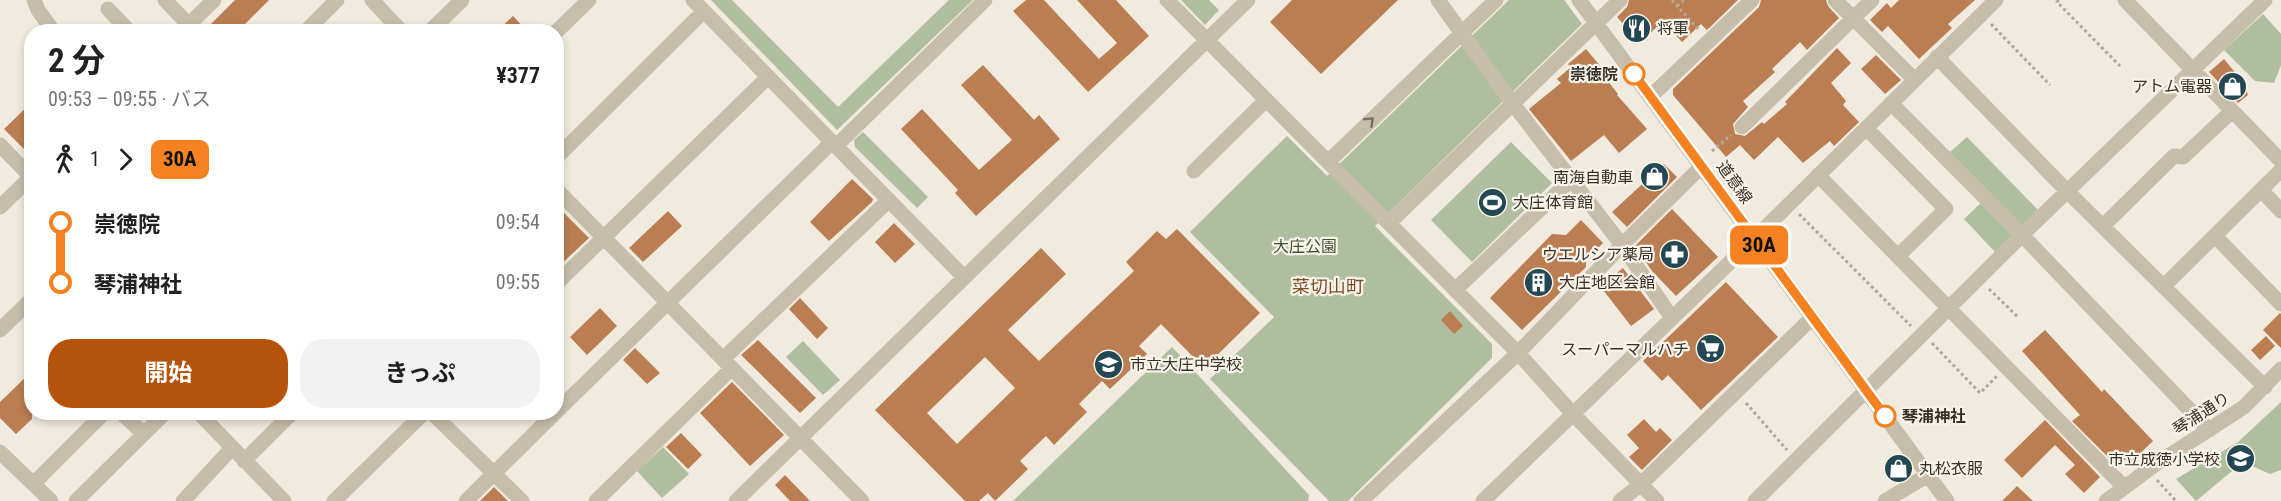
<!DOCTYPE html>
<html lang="ja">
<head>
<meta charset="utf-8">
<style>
	:root { --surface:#fff; --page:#f2f2f2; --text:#222; --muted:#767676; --accent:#b45309 }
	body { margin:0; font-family:"Roboto Condensed","Noto Sans JP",sans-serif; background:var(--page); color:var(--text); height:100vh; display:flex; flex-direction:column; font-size:22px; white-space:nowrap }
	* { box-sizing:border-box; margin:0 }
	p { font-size:20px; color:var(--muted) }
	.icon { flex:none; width:33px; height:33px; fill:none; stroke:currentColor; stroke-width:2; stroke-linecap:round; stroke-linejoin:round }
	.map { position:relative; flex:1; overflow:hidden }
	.drawer { position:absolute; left:24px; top:24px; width:540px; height:396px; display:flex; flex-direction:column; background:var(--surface); border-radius:24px; box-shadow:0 3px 9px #0003 }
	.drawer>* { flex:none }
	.badge { padding:0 12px; border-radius:9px; font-size:21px; line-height:39px }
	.map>.badge { position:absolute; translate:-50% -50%; box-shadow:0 0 0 3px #fff }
	.legs { display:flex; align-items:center; gap:9px; height:66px; padding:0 24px; font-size:20px }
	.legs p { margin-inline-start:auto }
	.overview { display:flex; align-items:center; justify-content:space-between; height:102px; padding:0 24px }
	h1 { font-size:33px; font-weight:700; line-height:45px }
	.action { display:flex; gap:12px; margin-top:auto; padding:12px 24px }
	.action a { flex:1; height:69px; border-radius:24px; background:var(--accent); color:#fff; font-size:24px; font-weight:700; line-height:69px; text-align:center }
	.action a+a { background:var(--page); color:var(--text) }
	ul { padding:0 24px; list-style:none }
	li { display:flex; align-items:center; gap:21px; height:60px; font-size:22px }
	li i { display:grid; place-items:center; width:9px; height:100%; margin:0 8px; background:currentColor }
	li i::after { content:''; width:15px; height:15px; margin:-8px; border:4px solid; border-radius:50%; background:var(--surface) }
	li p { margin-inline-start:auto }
	li:first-child i { background:linear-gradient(#0000 50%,currentColor 0) }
	li:last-child i { background:linear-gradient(currentColor 50%,#0000 0) }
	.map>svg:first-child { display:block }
	.green { fill:#aebe9f }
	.building { fill:#bb7e52; fill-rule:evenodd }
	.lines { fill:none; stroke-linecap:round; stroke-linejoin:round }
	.path { stroke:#b3a795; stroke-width:3; stroke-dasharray:3 3; stroke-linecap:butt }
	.minor { stroke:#c7bdab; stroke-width:15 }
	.oneway { stroke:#776f64 }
	.line-1-casing { stroke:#fff; stroke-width:14 }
	.line-1 { stroke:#f58220; stroke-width:9 }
	.stop-1-dot { fill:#fff; stroke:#f58220; stroke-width:3 }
	.labels { text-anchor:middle; stroke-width:4.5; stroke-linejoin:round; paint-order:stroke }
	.poi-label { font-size:16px; fill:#36302a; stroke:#f8f4ea; text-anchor:start }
	.stop-label { font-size:16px; font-weight:bold; fill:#36302a; stroke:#f8f4ea; text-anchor:end }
	.street-label { font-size:16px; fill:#36302a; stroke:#f8f4ea }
	.park-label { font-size:16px; fill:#3f5230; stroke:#f8f4ea }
	.neighbourhood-label { font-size:18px; fill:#7d4d2a; stroke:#f8f4ea }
</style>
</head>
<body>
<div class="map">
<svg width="2281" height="501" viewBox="0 0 2281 501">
	<rect width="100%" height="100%" fill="#f0ebde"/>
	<path class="green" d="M711,0H732L838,107L949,0H973L837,130Z
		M1181,0H1209L1219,10L1205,25Z
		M1509,0H1564L1582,24L1375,226L1492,344V358L1348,501H1329L1210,379L1274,317L1190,232L1287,136L1327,176Z
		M2263,14L2281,34V65L2274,83L2255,81L2224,50Z
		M863,132L928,197L917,208L855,147L854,140Z
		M1967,137L2039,211L2022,227L1949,153Z
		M1511,142L1552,183L1472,262L1431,220Z
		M1981,203L2014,237L1997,254L1964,219Z
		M803,341L840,380L823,395L786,357Z
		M1172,347L1309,495L1308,501H1013Z
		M2281,402V470L2270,474L2243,462L2196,501L2176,479L2238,442Z
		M663,447L689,474L662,498L637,471Z"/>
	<path class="building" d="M235,0H269L237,32H203Z
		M1026,0H1044L1099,59L1117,43L1077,0H1116L1149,36L1088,92L1013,11Z
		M1292,0H1398L1321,74L1270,22Z
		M1629,0H1738L1707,30L1701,24L1682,42L1663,21L1640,43L1617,17L1627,7Z
		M1761,0H1826L1828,6L1839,18L1807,50L1800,42L1772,69L1775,72L1743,101L1748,107L1733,124L1735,134L1745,136L1762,122L1764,124L1787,104L1785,102L1837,48L1851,63L1831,83L1846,101L1843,105L1859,122L1834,146L1830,141L1803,163L1778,137L1754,160L1740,145L1726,157L1673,95V89L1759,7Z
		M1899,0H1975L1948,24L1952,28L1919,59L1888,26L1882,32L1870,20L1887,3L1891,8Z
		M513,16L528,32H496Z
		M1586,49L1602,68L1599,70L1618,94L1617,95L1647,129L1619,153L1604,135L1571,161L1529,109L1561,83L1557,79L1571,67L1568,64Z
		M1876,55L1901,80L1885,94L1861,69Z
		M2224,59L2243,82L2248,95L2238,103L2209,72Z
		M983,65L1034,120L1039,115L1060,139L976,216L955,193L958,190L901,129L922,109L979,170L1012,140L961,85Z
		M32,102V157L4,129Z
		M1664,164L1677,177L1627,227L1612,212Z
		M852,179L873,199L872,202L829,241L810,222Z
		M556,205L589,238L556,269Z
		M1672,209L1718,257L1676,296L1652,271L1635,246Z
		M668,211L682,226L643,262L629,248Z
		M1581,220L1603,243L1586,260V267L1522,330L1490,298L1552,234L1566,235Z
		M894,223L915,244L895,263L875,242Z
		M1177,229L1260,313L1204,368L1161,324L1139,346L1147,354L1110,389L1102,381L1079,404L1087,412L1054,445L1046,436L1020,461L1028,469L995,501L988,493L979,501H965L875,410L1041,248L1066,274L1008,330L1039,361L1134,271L1126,262L1157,231L1166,239ZM985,357L1015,388L957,444L927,413Z
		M1623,268L1654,309L1631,326L1600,286Z
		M1726,282L1778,337L1701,410L1668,375L1662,381L1643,361Z
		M800,298L828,328L817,339L789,309Z
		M600,308L617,326L587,355L570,337Z
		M1450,311L1463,326L1454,334L1441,320Z
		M2280,313L2281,314V348L2263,330Z
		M2045,330L2102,392L2104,389L2153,441L2129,464L2125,459L2122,464L2118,460L2114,463L2072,421L2080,415L2022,351Z
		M2266,336L2275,346L2260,360L2251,350Z
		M758,340L816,398L800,413L741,355Z
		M635,348L660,373L647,384L623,360Z
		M32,371V419L16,434L0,418V402Z
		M732,382L784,435L750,466L700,413Z
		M1644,419L1656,432L1660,428L1672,440L1642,470L1629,457L1639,448L1627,435Z
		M2045,420L2100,477L2084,493L2065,474L2075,465L2055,445L2022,478L2004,460Z
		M681,433L702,455L688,469L666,447Z
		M785,475L810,501H790L775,485Z
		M2017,486L2033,501H2002Z
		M494,487L508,501H480Z"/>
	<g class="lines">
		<path class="path" d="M1672,0L1699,30
			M2059,0L2057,2L2120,66
			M1677,6L1684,0
			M1991,24L2050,85
			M1712,151L1731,135
			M1799,214L1911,326
			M1989,289L2018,317
			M1932,343L1980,393L1997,376
			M1746,403L1787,450
			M2157,480L2176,501"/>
		<path class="minor" d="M34,0L38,10L54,32
			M165,0L189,25
			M372,0L402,32
			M693,0L964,277
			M1167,0L1518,353L1573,414L1657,501
			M1438,0L1513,104L1622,245L1701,167
			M1579,0L1947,501
			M1835,0L1914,79
			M2125,0L2281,161
			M108,9L130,32
			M181,32L214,0
			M305,32L337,0
			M429,32L462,0
			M556,32L589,0
			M1937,57L2068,192L2265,387
			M1650,97L1752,0
			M1891,103L2022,235L2209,430
			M1742,127L1872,0
			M1866,128L1946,209L1898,256
			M0,145L31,177
			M836,146L985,0
			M556,158L704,11
			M1328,162L1496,0
			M1194,171L1266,100
			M1818,175L2124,487
			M556,189L862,501
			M2261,190L2281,211
			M0,207L32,176
			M1389,223L1620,0
			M2103,226L2174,156L2183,157L2232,111
			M2215,236L2281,304
			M556,284L768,77
			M2164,286L2281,170
			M1455,290L1571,180
			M0,330L32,299
			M723,359L889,200
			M120,412L144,434
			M198,412L284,501
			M431,412L522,501
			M556,412L832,142
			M0,452L51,501
			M244,461L293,412
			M33,484L105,412
			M76,501L166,412
			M183,501L232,448
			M334,501L425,412
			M466,501L556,412
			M596,501L732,368
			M736,501L1248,0
			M1361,501L1518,353L1622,245L1672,318
			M1483,501L1754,239L1996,0
			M1620,501L1641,484L1812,318
			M1755,501L2022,235L2265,0
			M1885,501L1928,475
			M2106,501L2156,464L2244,407L2281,369"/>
	</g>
	<defs><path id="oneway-chevron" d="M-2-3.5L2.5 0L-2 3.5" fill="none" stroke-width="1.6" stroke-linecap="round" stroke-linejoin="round" transform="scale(1.5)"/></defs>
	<use class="oneway" href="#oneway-chevron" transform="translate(1370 121) rotate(-44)"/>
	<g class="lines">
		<defs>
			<path id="line-1" d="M1634,74L1885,416"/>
		</defs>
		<use href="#line-1" class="line-1-casing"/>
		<use href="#line-1" class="line-1"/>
	</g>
	<defs>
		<symbol id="restaurant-disc" viewBox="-11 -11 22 22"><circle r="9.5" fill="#234853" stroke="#f8f4ea"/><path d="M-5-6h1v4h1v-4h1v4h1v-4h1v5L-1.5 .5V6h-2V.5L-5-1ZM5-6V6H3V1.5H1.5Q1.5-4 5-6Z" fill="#fff"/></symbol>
		<symbol id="shop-disc" viewBox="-11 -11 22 22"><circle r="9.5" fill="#234853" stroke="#f8f4ea"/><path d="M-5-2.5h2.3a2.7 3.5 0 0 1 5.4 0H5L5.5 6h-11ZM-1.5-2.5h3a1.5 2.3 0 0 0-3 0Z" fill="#fff"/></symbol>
		<symbol id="stadium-disc" viewBox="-11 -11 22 22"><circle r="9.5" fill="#234853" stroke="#f8f4ea"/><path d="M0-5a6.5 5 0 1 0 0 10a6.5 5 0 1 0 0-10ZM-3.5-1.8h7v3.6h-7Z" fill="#fff"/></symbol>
		<symbol id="pharmacy-disc" viewBox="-11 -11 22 22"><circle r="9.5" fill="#234853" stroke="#f8f4ea"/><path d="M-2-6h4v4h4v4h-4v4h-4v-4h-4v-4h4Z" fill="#fff"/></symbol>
		<symbol id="building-disc" viewBox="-11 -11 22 22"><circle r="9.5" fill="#234853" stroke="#f8f4ea"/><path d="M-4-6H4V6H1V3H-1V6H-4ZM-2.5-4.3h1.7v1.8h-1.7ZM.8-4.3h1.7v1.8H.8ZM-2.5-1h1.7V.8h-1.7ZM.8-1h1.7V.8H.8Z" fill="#fff"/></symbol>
		<symbol id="supermarket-disc" viewBox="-11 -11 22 22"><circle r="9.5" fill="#234853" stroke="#f8f4ea"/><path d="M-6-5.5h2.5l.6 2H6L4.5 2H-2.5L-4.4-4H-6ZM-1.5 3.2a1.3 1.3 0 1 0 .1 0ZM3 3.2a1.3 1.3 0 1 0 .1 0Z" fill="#fff"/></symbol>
		<symbol id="school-disc" viewBox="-11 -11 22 22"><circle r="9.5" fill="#234853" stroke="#f8f4ea"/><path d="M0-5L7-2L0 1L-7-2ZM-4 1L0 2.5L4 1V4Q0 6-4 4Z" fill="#fff"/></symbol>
	</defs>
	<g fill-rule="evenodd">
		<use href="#restaurant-disc" x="1620" y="12" width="33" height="33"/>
		<use href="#shop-disc" x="2216" y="70" width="33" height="33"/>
		<use href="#shop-disc" x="1638" y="160" width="33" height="33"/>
		<use href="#stadium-disc" x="1476" y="186" width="33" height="33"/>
		<use href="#pharmacy-disc" x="1658" y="238" width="33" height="33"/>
		<use href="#building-disc" x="1522" y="266" width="33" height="33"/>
		<use href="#supermarket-disc" x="1694" y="332" width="33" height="33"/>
		<use href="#school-disc" x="1092" y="348" width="33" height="33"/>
		<use href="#school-disc" x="2224" y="442" width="33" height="33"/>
		<use href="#shop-disc" x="1882" y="452" width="33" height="33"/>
	</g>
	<g class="stop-1-dot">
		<circle cx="1634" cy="74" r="10"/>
		<circle cx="1885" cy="416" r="10"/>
	</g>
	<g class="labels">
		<g class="poi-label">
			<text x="1657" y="34">将軍</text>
			<text x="2212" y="92" text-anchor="end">アトム電器</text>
			<text x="1633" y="183" text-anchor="end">南海自動車</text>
			<text x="1513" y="208">大庄体育館</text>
			<text x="1654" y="260" text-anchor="end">ウエルシア薬局</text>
			<text x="1559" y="288">大庄地区会館</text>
			<text x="1689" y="355" text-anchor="end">スーパーマルハチ</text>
			<text x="1130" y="370">市立大庄中学校</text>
			<text x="2220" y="465" text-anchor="end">市立成徳小学校</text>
			<text x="1919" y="474">丸松衣服</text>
		</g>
		<g class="stop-label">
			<text x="1618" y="80">崇徳院</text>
			<text x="1902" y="422" text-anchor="start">琴浦神社</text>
		</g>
		<g class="street-label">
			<text transform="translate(1735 182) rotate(54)" y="6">道意線</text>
			<text transform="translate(2201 413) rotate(-33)" y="6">琴浦通り</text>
		</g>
		<g class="park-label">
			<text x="1305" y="252">大庄公園</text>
		</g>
		<g class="neighbourhood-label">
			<text x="1328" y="293">菜切山町</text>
		</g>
	</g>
</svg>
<b class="badge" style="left:1759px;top:245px;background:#f58220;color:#111">30A</b>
<section class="drawer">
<div class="overview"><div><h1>2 分</h1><p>09:53 – 09:55 · バス</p></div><b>¥377</b></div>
<div class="legs"><svg class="icon" aria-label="walk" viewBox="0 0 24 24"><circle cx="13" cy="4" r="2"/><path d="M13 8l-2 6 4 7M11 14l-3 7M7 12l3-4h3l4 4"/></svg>1<svg class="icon" aria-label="forward" viewBox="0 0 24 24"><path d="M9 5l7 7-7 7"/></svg><b class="badge" style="background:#f58220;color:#111">30A</b></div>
<ul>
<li><i style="color:#f58220"></i><b>崇徳院</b><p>09:54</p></li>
<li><i style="color:#f58220"></i><b>琴浦神社</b><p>09:55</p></li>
</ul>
<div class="action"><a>開始</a><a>きっぷ</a></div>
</section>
</div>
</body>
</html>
